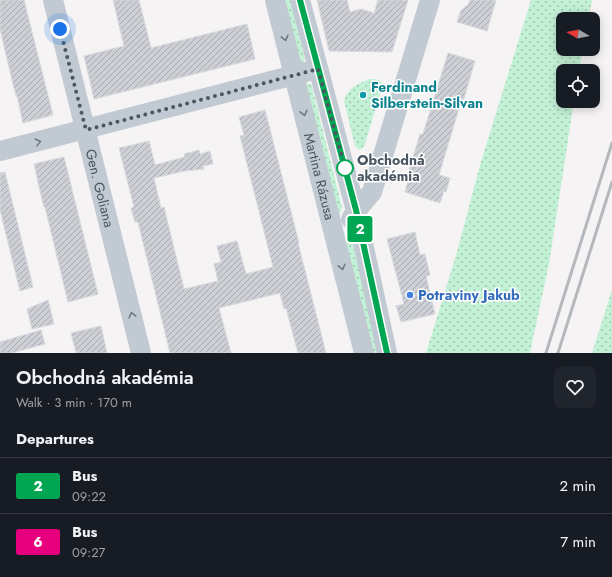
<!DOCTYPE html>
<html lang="en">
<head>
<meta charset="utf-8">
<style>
	:root { --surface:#171b24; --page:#20242c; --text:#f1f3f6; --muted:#9ea1a6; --line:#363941 }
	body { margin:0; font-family:Jost,sans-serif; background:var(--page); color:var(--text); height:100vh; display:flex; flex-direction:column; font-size:15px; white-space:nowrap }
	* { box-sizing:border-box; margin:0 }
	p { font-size:13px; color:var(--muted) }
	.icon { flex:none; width:22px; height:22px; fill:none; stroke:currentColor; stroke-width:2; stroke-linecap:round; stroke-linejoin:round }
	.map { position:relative; height:353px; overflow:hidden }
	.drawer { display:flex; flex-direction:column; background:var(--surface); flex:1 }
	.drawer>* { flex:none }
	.badge { padding:0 8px; border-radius:3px; font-size:14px; line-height:26px }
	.needle { width:26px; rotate:279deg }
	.tools { position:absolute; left:556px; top:12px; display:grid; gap:8px }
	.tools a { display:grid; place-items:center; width:44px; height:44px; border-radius:8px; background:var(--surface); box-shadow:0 2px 10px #0003; font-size:20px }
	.you { position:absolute; width:20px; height:20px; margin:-10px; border:3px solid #fff; border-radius:50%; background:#1a73e8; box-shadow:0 0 0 6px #1a73e833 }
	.map>.badge { position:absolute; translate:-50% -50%; box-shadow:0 0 0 2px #fff }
	h2 { padding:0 16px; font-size:15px; line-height:36px }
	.round { display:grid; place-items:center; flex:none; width:42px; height:42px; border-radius:8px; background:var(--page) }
	.summary { display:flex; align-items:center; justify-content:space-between; height:68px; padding:0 16px }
	h1 { font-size:19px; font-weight:600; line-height:30px }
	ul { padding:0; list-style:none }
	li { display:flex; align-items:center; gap:12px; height:56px; padding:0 16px; border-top:1px solid var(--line) }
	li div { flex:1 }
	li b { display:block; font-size:15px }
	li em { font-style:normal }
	li .badge { min-width:44px; font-weight:700; text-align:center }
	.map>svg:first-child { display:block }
	.green { fill:url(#green-dots) }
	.building { fill:url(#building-hatch); stroke:#d7d9de }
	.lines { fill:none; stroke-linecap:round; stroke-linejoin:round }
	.street { stroke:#c1cad2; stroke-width:20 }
	.rail { stroke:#b5b8bd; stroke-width:3 }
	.oneway { stroke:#6e7983 }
	.line-casing { stroke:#fff; stroke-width:9 }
	.line { stroke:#00a651; stroke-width:6 }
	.walk { stroke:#4a5661; stroke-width:4; stroke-dasharray:0 7.2 }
	.culture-dot { fill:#0f9aa8; stroke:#fff; stroke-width:1.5 }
	.stop-dot { fill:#fff; stroke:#00a651; stroke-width:2 }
	.shop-dot { fill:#3f7fe0; stroke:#fff; stroke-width:1.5 }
	.labels { text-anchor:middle; stroke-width:3; stroke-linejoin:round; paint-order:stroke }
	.culture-label { font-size:14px; font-weight:bold; fill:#0d838f; stroke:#fff; text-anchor:start }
	.stop-label { font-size:14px; font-weight:bold; fill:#4a5661; stroke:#fff; text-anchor:start }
	.street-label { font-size:14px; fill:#4a5661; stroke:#fff }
	.shop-label { font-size:14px; font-weight:bold; fill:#366cbe; stroke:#fff; text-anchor:start }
</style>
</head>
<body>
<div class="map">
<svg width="612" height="353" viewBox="0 0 612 353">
	<defs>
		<pattern id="green-dots" width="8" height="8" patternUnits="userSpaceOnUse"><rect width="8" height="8" fill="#c3f1d5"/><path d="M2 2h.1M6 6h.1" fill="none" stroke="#a0c6b0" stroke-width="1.8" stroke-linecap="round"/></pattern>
		<pattern id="building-hatch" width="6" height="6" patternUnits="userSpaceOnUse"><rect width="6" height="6" fill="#cdcfd5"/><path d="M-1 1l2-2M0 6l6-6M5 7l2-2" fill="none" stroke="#a8abb0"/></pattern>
	</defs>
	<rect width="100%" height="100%" fill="#f5f3f3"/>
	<path class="green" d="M281,0H290L305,59L303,63L300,64Z
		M531,0H592L588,19H563V49H583L579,71H563V101H574L549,264L530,353H426L457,252L480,165Z
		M370,79C377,79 380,79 383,85L364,147L361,149H358L355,146L344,101C347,88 359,83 370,79Z
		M306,83L311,84L312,87L342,207L339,217Z
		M350,237L351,238L380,353H370L344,251L347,241Z
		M612,290V353H592Z"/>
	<path class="building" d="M0,0H24L53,115L23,123L17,96H16L12,80L0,29Z
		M113,0H139L151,48L247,24L255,59L94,99L84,56L124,46Z
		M317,0H347L350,12L361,9L374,13L378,0H408L392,52L329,51Z
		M470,0H496L487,31L457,22L461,10L468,5Z
		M448,53L475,61L462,105H460L439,175L450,178L446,192L444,191L440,203L405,192L410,174H408L420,134H423Z
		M265,110L299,243H298L326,353H298L286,308L284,309L280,293L219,308L231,353H170L138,222H135L131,208L134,207L119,148L149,141L155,165L185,157L184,154L199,150L200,154L210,151L213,164L203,166L204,169L185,171L154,178L161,208L164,207L184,289L218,281L214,264L221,262L217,246L237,241L246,274L273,267L240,136L244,135L239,117Z
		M64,157L98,294L68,302L45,207H44L40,191L34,164Z
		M5,172L33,287L20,291L0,210V173Z
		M415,232L420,255L425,254L430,275L426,276L435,314L401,322L396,306L404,304L387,239Z
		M48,300L54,324L32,329L27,309Z
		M101,326L107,353H76L71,333Z
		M41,330L45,344L11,353H0V342Z"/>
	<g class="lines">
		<g class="street">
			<path id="s1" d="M53,0L141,353"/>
			<path id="s2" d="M275,0L364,353"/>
			<path d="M300,0L356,211L387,353"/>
			<path d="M0,151L306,72"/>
			<path d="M351,219L356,211L372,192L430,0"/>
		</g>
		<path class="rail" d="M546,353L612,143
			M558,353L612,182"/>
	</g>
	<defs><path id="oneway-chevron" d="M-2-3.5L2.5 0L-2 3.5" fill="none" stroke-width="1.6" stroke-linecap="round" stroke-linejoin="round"/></defs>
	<g class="oneway">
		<use href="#oneway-chevron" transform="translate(285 38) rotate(76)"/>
		<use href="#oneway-chevron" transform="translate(304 113) rotate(77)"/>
		<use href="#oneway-chevron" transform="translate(38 142) rotate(-14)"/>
		<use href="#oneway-chevron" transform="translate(342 267) rotate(76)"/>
		<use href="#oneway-chevron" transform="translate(132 315) rotate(-104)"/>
	</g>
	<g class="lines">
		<defs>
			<path id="line" d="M300,0L356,210L387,353"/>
		</defs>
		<use href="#line" class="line-casing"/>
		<use href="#line" class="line"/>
		<path class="walk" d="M60,29L86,130L318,69L345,168"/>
	</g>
	<circle class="culture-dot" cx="363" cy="95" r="4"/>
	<circle class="stop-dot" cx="345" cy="168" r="8"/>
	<circle class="shop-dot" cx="410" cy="295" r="4"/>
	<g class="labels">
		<g class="culture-label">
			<text x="371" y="92">Ferdinand<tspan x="371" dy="16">Silberstein-Silvan</tspan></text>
		</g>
		<g class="stop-label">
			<text x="357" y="165">Obchodná<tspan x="357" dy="16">akadémia</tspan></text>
		</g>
		<g class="street-label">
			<text dy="5" stroke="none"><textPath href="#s2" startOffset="182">Martina Rázusa</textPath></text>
			<text dy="5" stroke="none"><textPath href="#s1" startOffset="194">Gen. Goliana</textPath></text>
		</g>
		<g class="shop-label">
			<text x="418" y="300">Potraviny Jakub</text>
		</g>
	</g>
</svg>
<div class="tools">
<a><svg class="needle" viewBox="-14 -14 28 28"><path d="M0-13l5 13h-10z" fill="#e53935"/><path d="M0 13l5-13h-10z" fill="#9ea1a6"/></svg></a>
<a><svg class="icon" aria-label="locate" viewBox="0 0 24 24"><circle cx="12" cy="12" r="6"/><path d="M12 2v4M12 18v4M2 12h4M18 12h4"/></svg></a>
</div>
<div class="you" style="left:60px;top:29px"></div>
<b class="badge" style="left:360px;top:229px;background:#00a651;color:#fff">2</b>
</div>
<section class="drawer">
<div class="summary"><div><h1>Obchodná akadémia</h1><p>Walk · 3 min · 170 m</p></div><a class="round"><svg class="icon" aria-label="heart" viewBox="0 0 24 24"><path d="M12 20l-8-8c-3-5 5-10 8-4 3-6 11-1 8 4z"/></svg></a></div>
<h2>Departures</h2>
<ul>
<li><span class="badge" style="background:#00a651;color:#fff">2</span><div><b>Bus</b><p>09:22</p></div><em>2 min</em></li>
<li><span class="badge" style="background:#e6007e;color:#fff">6</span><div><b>Bus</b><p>09:27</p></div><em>7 min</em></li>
</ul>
</section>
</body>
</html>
